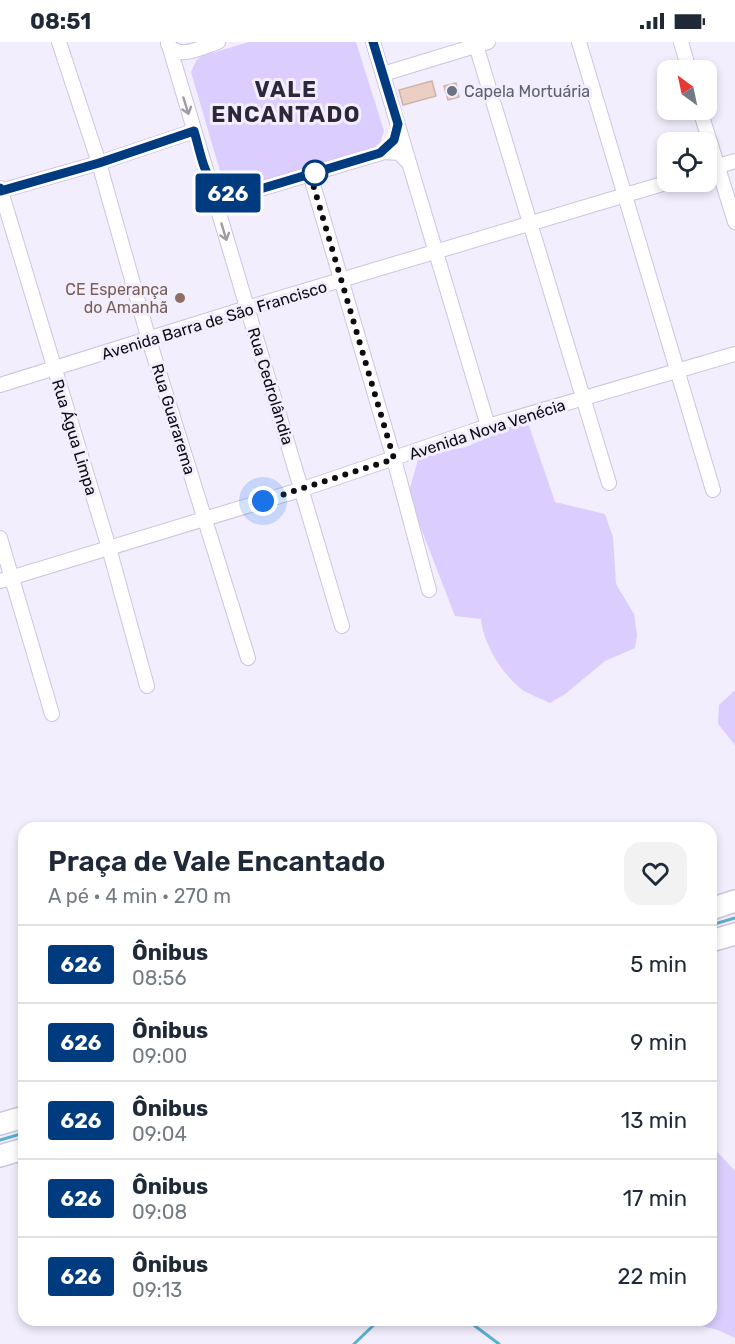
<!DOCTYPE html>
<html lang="pt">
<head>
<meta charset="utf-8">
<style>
	:root { --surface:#fff; --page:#f2f2f3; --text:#1f2937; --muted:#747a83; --line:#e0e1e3 }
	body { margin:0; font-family:Rubik,sans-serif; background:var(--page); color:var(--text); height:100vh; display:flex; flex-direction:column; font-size:22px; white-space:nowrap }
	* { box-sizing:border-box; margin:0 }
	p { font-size:20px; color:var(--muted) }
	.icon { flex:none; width:33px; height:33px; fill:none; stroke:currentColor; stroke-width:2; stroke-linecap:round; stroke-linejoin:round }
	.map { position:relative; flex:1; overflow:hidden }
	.side { position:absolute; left:18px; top:780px; width:699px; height:504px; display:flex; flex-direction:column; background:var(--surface); border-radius:18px; box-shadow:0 3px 9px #0003 }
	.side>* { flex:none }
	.badge { padding:0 12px; border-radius:4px; font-size:21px; line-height:39px }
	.needle { width:39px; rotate:327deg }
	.tools { position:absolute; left:657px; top:18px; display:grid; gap:12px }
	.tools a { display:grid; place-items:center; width:60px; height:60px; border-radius:12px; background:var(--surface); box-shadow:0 3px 9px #0003; font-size:30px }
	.you { position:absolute; width:30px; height:30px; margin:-15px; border:4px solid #fff; border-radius:50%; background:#1a73e8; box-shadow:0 0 0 9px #1a73e833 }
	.map>.badge { position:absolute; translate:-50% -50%; box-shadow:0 0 0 3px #fff }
	.round { display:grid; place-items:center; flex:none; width:63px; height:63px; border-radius:18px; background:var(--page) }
	.head { display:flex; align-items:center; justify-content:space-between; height:102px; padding:0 30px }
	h1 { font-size:28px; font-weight:600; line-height:45px }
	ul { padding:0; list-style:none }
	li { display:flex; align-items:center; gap:18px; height:78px; padding:0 30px; border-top:2px solid var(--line) }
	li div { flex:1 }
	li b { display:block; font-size:22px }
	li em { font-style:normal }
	li .badge { min-width:66px; font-weight:700; text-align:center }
	.status { display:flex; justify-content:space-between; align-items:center; height:42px; padding:0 30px; background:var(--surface); direction:ltr }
	.status svg { height:16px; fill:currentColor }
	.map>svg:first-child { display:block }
	.green { fill:#dbcefe }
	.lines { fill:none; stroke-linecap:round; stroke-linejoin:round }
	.stream { stroke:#5ab0cd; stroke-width:3 }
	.building { fill:#ebcfc3; stroke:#cfb5a8; stroke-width:1.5 }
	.minor-casing { stroke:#ccc5de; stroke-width:16 }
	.primary-casing { stroke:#ccc5de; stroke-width:24 }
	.minor { stroke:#fff; stroke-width:14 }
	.primary { stroke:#fff; stroke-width:21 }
	.oneway { stroke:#9f9da1 }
	.line-casing { stroke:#fff; stroke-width:14 }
	.line { stroke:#003b80; stroke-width:9 }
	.walk { stroke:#0e0b13; stroke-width:6; stroke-dasharray:0 10.8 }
	.worship-dot { fill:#6b7280; stroke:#f2eefe; stroke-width:2 }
	.stop-dot { fill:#fff; stroke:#003b80; stroke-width:3 }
	.education-dot { fill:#8d6e63; stroke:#f2eefe; stroke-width:2 }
	.labels { text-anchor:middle; stroke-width:6; stroke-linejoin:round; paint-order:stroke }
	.worship-label { font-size:16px; fill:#5b616d; stroke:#f2eefe; text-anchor:start }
	.education-label { font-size:16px; fill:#785e54; stroke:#f2eefe; text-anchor:end }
	.street-label { font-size:16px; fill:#0e0b13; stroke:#f2eefe }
	.district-label { font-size:22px; font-weight:bold; letter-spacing:1.5px; fill:#2d273a; stroke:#f2eefe }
</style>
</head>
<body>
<div class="status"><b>08:51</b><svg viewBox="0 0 49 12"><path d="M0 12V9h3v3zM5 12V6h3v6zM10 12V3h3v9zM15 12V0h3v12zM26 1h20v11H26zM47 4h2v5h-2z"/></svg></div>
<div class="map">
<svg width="735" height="1302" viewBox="0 0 735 1302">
	<rect width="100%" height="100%" fill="#f2eefe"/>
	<path class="green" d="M249,0H356L384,89L380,101L373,105L239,146L229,144L222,136L191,30L196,19L202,14Z
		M527,378L555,460L605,472L613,495L616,542L634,572L637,593L635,606L605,619L565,652L550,661C540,656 528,652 520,646C501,630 483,601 481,577L455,574L408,453L419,414L466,405Z
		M735,648V703L718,682L719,663Z
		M711,1103L735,1129V1296L718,1288L677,1278H711Z"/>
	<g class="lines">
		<path class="stream" d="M711,883L735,876
			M0,1098L24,1091
			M467,1278L499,1302
			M354,1302L379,1278"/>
	</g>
	<path class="building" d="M432,39L436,54L403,63L399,48Z
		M456,41L459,55L448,58L444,44Z"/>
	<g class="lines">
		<defs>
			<path id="minor" d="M59,0L99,121L149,298L248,616
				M168,0L342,584
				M373,0L488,384
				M475,0L609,441
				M579,0L713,448
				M681,0L689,28
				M168,2C178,19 203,5 218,0
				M383,32L488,0
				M700,68L735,180
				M706,128L735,119
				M310,132L394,417L429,548
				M210,138L220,148L240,153L384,110L399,111L409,121
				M0,146L109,506L147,644
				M0,149L99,121L194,89
				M0,343L247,266L669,140
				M0,496L52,672
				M0,539L303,447L488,384L735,312"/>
			<path id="primary" d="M711,867L735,859
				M711,899L735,892
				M0,1082L24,1075
				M0,1114L24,1107"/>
		</defs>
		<use href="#minor" class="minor-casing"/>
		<use href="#primary" class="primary-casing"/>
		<use href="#minor" class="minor"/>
		<use href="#primary" class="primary"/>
	</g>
	<defs><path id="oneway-shaft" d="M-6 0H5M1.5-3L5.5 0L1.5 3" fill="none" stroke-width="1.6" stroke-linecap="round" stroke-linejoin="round" transform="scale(1.5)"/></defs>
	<g class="oneway">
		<use href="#oneway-shaft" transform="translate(186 64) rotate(73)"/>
		<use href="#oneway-shaft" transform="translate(224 190) rotate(73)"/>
	</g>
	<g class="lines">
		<defs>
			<path id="line" d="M0,146L1,149L99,121L194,89C203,118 206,160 247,151L380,111L394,98L398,82L373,0"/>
		</defs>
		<use href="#line" class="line-casing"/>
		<use href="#line" class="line"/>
		<path class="walk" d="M263,459L394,417L310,132L315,131"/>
	</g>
	<circle class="worship-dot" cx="452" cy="49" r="6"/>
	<circle class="stop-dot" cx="315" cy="131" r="12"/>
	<circle class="education-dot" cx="180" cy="256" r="6"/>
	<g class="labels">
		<g class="worship-label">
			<text x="464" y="55">Capela Mortuária</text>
		</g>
		<g class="education-label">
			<text x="168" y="253">CE Esperança<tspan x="168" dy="18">do Amanhã</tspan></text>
		</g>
		<g class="street-label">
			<text transform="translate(214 278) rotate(-17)" y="6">Avenida Barra de São Francisco</text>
			<text transform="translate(271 344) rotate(73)" y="6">Rua Cedrolândia</text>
			<text transform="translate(174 377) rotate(73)" y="6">Rua Guararema</text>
			<text transform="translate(487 387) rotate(-18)" y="6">Avenida Nova Venécia</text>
			<text transform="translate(75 395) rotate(73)" y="6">Rua Água Limpa</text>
		</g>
		<g class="district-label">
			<text x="286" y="55">VALE<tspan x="286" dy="25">ENCANTADO</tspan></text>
		</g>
	</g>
</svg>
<div class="tools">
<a><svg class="needle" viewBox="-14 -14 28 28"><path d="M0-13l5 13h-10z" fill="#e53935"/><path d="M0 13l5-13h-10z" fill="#747a83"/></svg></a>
<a><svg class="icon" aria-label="locate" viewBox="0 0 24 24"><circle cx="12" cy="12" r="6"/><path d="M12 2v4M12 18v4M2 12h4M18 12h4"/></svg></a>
</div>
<div class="you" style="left:263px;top:459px"></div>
<b class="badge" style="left:228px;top:151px;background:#003b80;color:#fff">626</b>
<section class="side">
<div class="head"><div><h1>Praça de Vale Encantado</h1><p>A pé · 4 min · 270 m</p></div><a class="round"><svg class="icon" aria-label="heart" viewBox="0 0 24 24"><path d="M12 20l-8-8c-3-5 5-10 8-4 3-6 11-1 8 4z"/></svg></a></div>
<ul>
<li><span class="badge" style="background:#003b80;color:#fff">626</span><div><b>Ônibus</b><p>08:56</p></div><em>5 min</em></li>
<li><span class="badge" style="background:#003b80;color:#fff">626</span><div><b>Ônibus</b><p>09:00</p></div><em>9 min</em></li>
<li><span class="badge" style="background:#003b80;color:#fff">626</span><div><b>Ônibus</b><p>09:04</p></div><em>13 min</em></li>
<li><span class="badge" style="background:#003b80;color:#fff">626</span><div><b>Ônibus</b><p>09:08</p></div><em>17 min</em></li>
<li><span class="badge" style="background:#003b80;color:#fff">626</span><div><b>Ônibus</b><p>09:13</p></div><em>22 min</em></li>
</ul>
</section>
</div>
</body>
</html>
